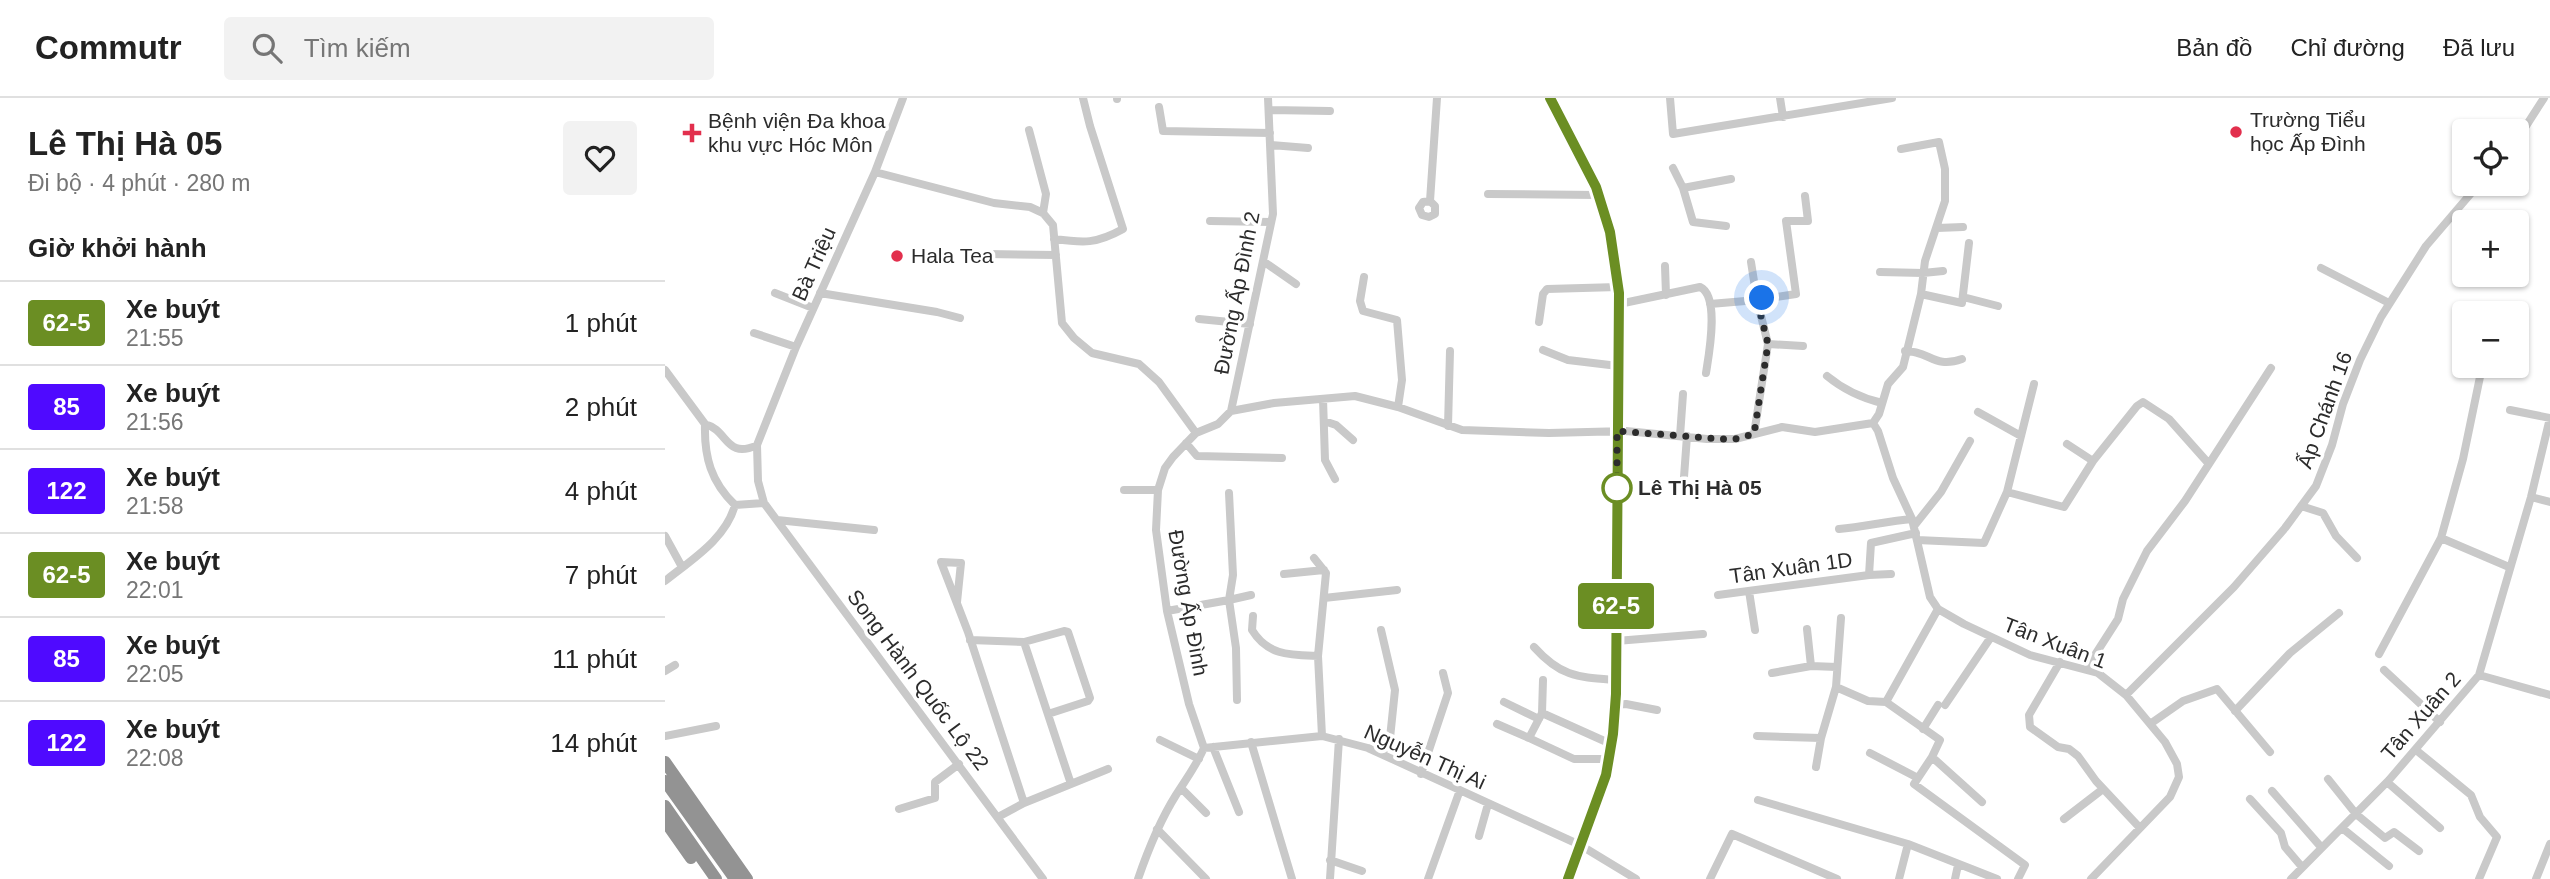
<!DOCTYPE html>
<html lang="vi">
<head>
<meta charset="utf-8">
<style>
	:root { --surface:#fff; --page:#f2f2f2; --text:#222; --muted:#767676; --line:#e0e0e0 }
	body { margin:0; font-family:Arial,sans-serif; background:var(--page); color:var(--text); height:100vh; display:flex; flex-direction:column; font-size:26px; white-space:nowrap }
	* { box-sizing:border-box; margin:0 }
	p { font-size:23px; color:var(--muted) }
	.icon { flex:none; width:38px; height:38px; fill:none; stroke:currentColor; stroke-width:2; stroke-linecap:round; stroke-linejoin:round }
	.map { position:relative; flex:1; overflow:hidden }
	.panel { display:flex; flex-direction:column; background:var(--surface); width:665px }
	.panel>* { flex:none }
	.badge { padding:0 14px; border-radius:5px; font-size:24px; line-height:46px }
	.controls { position:absolute; left:1787px; top:21px; display:grid; gap:14px }
	.controls a { display:grid; place-items:center; width:77px; height:77px; border-radius:7px; background:var(--surface); box-shadow:0 2px 5px #0004; font-size:35px }
	.you { position:absolute; width:35px; height:35px; margin:-18px; border:5px solid #fff; border-radius:50%; background:#1a73e8; box-shadow:0 0 0 10px #1a73e833 }
	.map>.badge { position:absolute; translate:-50% -50%; box-shadow:0 0 0 4px #fff }
	h2 { padding:0 28px; font-size:26px; line-height:63px }
	.round { display:grid; place-items:center; flex:none; width:74px; height:74px; border-radius:7px; background:var(--page) }
	.overview { display:flex; align-items:center; justify-content:space-between; height:119px; padding:0 28px }
	h1 { font-size:33px; font-weight:800; line-height:52px }
	ul { padding:0; list-style:none }
	li { display:flex; align-items:center; gap:21px; height:84px; padding:0 28px; border-top:2px solid var(--line) }
	li div { flex:1 }
	li b { display:block; font-size:26px }
	li em { font-style:normal }
	li .badge { min-width:77px; font-weight:700; text-align:center }
	header { display:flex; align-items:center; gap:42px; box-sizing:border-box; height:98px; padding:0 35px; background:var(--surface); border-bottom:2px solid var(--line) }
	header strong { font-size:33px }
	nav { display:flex; gap:38px; margin-inline-start:auto; font-size:24px }
	.search { width:490px; height:63px; background:var(--page); display:flex; align-items:center; gap:18px; box-sizing:border-box; padding:0 24px; border-radius:7px; color:var(--muted); font-size:26px }
	main { display:flex; flex:1; min-height:0 }
	.map>svg:first-child { display:block }
	.lines { fill:none; stroke-linecap:round; stroke-linejoin:round }
	.minor { stroke:#c9c9c9; stroke-width:8 }
	.highway { stroke:#939393; stroke-width:12 }
	.line-casing { stroke:#fff; stroke-width:16 }
	.line { stroke:#6b8e23; stroke-width:10 }
	.walk { stroke:#2c2c2c; stroke-width:7; stroke-dasharray:0 12.6 }
	.poi-dot { fill:#e22f4d; stroke:#fff; stroke-width:2.5 }
	.stop-dot { fill:#fff; stroke:#6b8e23; stroke-width:3.5 }
	.labels { text-anchor:middle; stroke-width:7; stroke-linejoin:round; paint-order:stroke }
	.poi-label { font-size:21px; fill:#2c2c2c; stroke:#fff; text-anchor:start }
	.street-label { font-size:21px; fill:#2c2c2c; stroke:#fff }
	.stop-label { font-size:21px; font-weight:bold; fill:#2c2c2c; stroke:#fff; text-anchor:start }
</style>
</head>
<body>
<header>
<strong>Commutr</strong>
<div class="search"><svg class="icon" aria-label="search" viewBox="0 0 24 24"><circle cx="10" cy="10" r="6"/><path d="M15 15l6 6"/></svg>Tìm kiếm</div>
<nav><a>Bản đồ</a><a>Chỉ đường</a><a>Đã lưu</a></nav>
</header>
<main>
<section class="panel">
<div class="overview"><div><h1>Lê Thị Hà 05</h1><p>Đi bộ · 4 phút · 280 m</p></div><a class="round"><svg class="icon" aria-label="heart" viewBox="0 0 24 24"><path d="M12 20l-8-8c-3-5 5-10 8-4 3-6 11-1 8 4z"/></svg></a></div>
<h2>Giờ khởi hành</h2>
<ul>
<li><span class="badge" style="background:#6b8e23;color:#fff">62-5</span><div><b>Xe buýt</b><p>21:55</p></div><em>1 phút</em></li>
<li><span class="badge" style="background:#4f0aff;color:#fff">85</span><div><b>Xe buýt</b><p>21:56</p></div><em>2 phút</em></li>
<li><span class="badge" style="background:#4f0aff;color:#fff">122</span><div><b>Xe buýt</b><p>21:58</p></div><em>4 phút</em></li>
<li><span class="badge" style="background:#6b8e23;color:#fff">62-5</span><div><b>Xe buýt</b><p>22:01</p></div><em>7 phút</em></li>
<li><span class="badge" style="background:#4f0aff;color:#fff">85</span><div><b>Xe buýt</b><p>22:05</p></div><em>11 phút</em></li>
<li><span class="badge" style="background:#4f0aff;color:#fff">122</span><div><b>Xe buýt</b><p>22:08</p></div><em>14 phút</em></li>
</ul>
</section>
<div class="map">
<svg width="1885" height="781" viewBox="0 0 1885 781">
	<rect width="100%" height="100%" fill="#fff"/>
	<g class="lines">
		<path class="minor" d="M238,0L210,74L131,249L92,347L93,383L99,405L378,781
			M452,0V1
			M885,0L931,89L945,134L954,196L951,596L948,636L941,677L903,781
			M1005,0L1008,36L1227,0
			M1115,0L1118,19
			M494,9L498,33L605,35
			M604,12L665,13
			M364,32L381,96L378,115
			M1852,42L1879,0
			M606,47L643,50
			M1008,70L1018,90L1066,81
			M210,74L329,105L365,109L378,115L388,127L397,225L409,240L427,255L474,266L494,284L531,335
			M1018,90L1028,124L1061,128
			M823,96L933,97
			M765,103L758,104L754,110L757,117L764,119L770,116V108L765,103L772,0
			M545,123L606,124
			M1272,130L1298,129
			M389,141C419,145 431,146 458,131L425,28L418,0
			M321,156L391,157
			M598,163L631,186
			M1086,164L1092,202L1131,196L1121,123H1143L1140,98
			M1000,168L1001,197
			M1656,170L1724,205
			M1215,174L1258,175L1278,173
			M699,179L695,203L698,213L732,222L737,282L733,309
			M110,195L148,210
			M155,195L272,214L295,220
			M1256,196L1297,205L1304,145
			M1298,199L1333,208
			M954,206L1035,189C1055,198 1044,256 1041,275
			M1045,206L1092,202L1103,246L1089,336
			M534,221L585,226
			M874,224L878,196L882,191L953,189
			M89,235L131,249
			M1103,246L1138,248
			M878,252L903,262L953,268
			M1240,253C1265,253 1269,271 1297,261
			M0,272L40,326
			M1162,278C1179,292 1196,300 1217,305
			M658,301L660,362L670,381
			M1845,312L1885,320
			M566,313L608,116L603,0
			M1313,314L1356,338
			M659,323L671,327L688,342
			M1208,325L1214,316L1223,286L1238,269L1256,196L1260,163L1280,103V71L1274,44L1236,51
			M40,326C39,359 46,384 70,407L99,405
			M40,326C63,332 61,362 92,347
			M783,328L785,253
			M1015,338L1018,296
			M521,345L532,358L617,360
			M1428,363L1472,308L1478,304L1504,321L1544,366
			M1019,379L1022,338
			M459,392H493
			M1342,394L1369,286
			M564,395L568,477L564,502L586,497
			M1866,399L1885,404
			M1636,408L1658,415L1671,438L1692,460
			M112,422L209,432
			M1249,428L1276,394L1305,343
			M1174,431C1199,429 1222,423 1247,421
			M0,438L17,469
			M1776,440L1798,361L1816,274
			M1252,442L1319,445L1342,394L1399,409L1428,363L1402,346
			M649,460L661,475L653,558L657,638
			M619,476L659,472
			M1204,477L1226,476
			M0,483C26,462 61,441 70,407
			M1084,493L1090,532
			M1053,497L1204,477L1206,445L1251,435
			M659,500L732,492
			M292,504L296,465L276,464L303,534L359,705
			M502,513L564,502L571,550L572,602
			M588,518L587,532C603,558 626,557 653,558
			M1142,531L1146,568
			M716,532L730,592L725,640L717,656
			M305,542L359,544L399,533L403,534L425,600L423,603L383,616
			M951,543L1038,536
			M359,544L406,686
			M869,549C896,579 912,579 951,582
			M1714,556L1776,440L1844,469
			M1395,564L1364,617L1365,629L1393,649L1404,651L1413,658L1431,683L1475,730
			M1421,571L1453,521L1458,501L1482,453L1520,403L1606,270
			M1719,572L1775,624
			M0,573L10,567
			M1107,575L1146,568L1172,569
			M1814,577L1885,597
			M878,582L877,615L946,646
			M1171,589L1176,520
			M1461,597L1569,489L1620,430L1651,388L1667,347L1678,306L1695,262L1716,219L1761,148L1814,86
			M839,604L874,621
			M1221,604L1275,642L1267,659L1249,686L1360,767L1353,781
			M950,607L961,606L992,612
			M1280,607L1326,539
			M1570,613L1625,555L1674,515
			M877,615L864,640L909,661H944
			M832,626L864,640
			M1485,626L1518,603L1552,591L1605,654
			M1258,631L1273,607
			M0,638L51,628
			M1092,638L1156,640L1171,589L1203,603L1221,604L1273,511
			M495,642L534,661
			M586,644L627,781
			M548,649L574,714
			M539,650L524,606L502,513L491,432L493,392L500,370L508,359L531,335L553,326L566,313L609,305L690,298L733,309L797,332L884,335L961,333L1042,341H1070L1117,329L1150,334L1208,325L1213,333L1228,380L1247,421L1265,499L1273,511L1299,526L1365,557L1433,575L1461,597L1500,644L1512,666L1514,679L1505,699L1426,781
			M539,650L657,638L703,650L915,747L971,781
			M1751,652L1806,697L1815,719L1832,739L1814,781
			M1205,655L1253,680
			M1267,659L1317,704
			M1151,669L1156,640
			M756,676L783,595L778,575
			M1663,681L1691,716L1720,740L1729,734L1754,753
			M1722,684L1775,730
			M516,690L541,715
			M1607,693L1656,749
			M1585,701L1616,735L1620,749L1637,769
			M1093,702L1243,746
			M234,711L270,700V684L294,666
			M333,719L359,705L443,671
			M1399,721L1438,691
			M1677,730L1724,768
			M492,731L541,781
			M814,738L823,706
			M665,762L697,773
			M473,781C483,752 494,724 511,697C521,681 531,668 539,650
			M665,781L674,641
			M763,781L795,692
			M1045,781L1067,736L1172,781
			M1234,781L1243,746L1332,781
			M1290,781L1293,767
			M1626,781L1724,682L1814,577L1866,399L1885,320
			M1871,781L1885,746"/>
		<path class="highway" d="M0,664L82,781
			M0,683L70,781
			M0,708L51,781
			M0,723L26,760"/>
	</g>
	<g class="lines">
		<defs>
			<path id="line" d="M885,0L931,89L945,134L954,195L951,596L948,636L941,677L903,781"/>
		</defs>
		<use href="#line" class="line-casing"/>
		<use href="#line" class="line"/>
		<path class="walk" d="M952,390V333L1056,341H1070L1089,336L1103,246L1092,202L1097,200"/>
	</g>
	<g class="poi-dot">
		<circle cx="1571" cy="34" r="7"/>
		<path d="M23.5 24.5h7v7h7v7h-7v7h-7v-7h-7v-7h7z"/>
		<circle cx="232" cy="158" r="7"/>
	</g>
	<circle class="stop-dot" cx="952" cy="390" r="14"/>
	<g class="labels">
		<g class="poi-label">
			<text x="1585" y="29">Trường Tiểu<tspan x="1585" dy="24">học Ấp Đình</tspan></text>
			<text x="43" y="30">Bệnh viện Đa khoa<tspan x="43" dy="24">khu vực Hóc Môn</tspan></text>
			<text x="246" y="165">Hala Tea</text>
		</g>
		<g class="street-label">
			<text transform="translate(149 166) rotate(-66)" y="7">Bà Triệu</text>
			<text transform="translate(572 195) rotate(-79)" y="7">Đường Ấp Đình 2</text>
			<text transform="translate(1660 312) rotate(-70)" y="7">Ấp Chánh 16</text>
			<text transform="translate(1126 470) rotate(-8)" y="7">Tân Xuân 1D</text>
			<text transform="translate(523 505) rotate(80)" y="7">Đường Ấp Đình</text>
			<text transform="translate(1390 545) rotate(21)" y="7">Tân Xuân 1</text>
			<text transform="translate(253 582) rotate(53)" y="7">Song Hành Quốc Lộ 22</text>
			<text transform="translate(1756 618) rotate(-49)" y="7">Tân Xuân 2</text>
			<text transform="translate(760 659) rotate(24)" y="7">Nguyễn Thị Ai</text>
		</g>
		<g class="stop-label">
			<text x="973" y="397">Lê Thị Hà 05</text>
		</g>
	</g>
</svg>
<div class="controls">
<a><svg class="icon" aria-label="locate" viewBox="0 0 24 24"><circle cx="12" cy="12" r="6"/><path d="M12 2v4M12 18v4M2 12h4M18 12h4"/></svg></a>
<a>+</a>
<a>−</a>
</div>
<div class="you" style="left:1097px;top:200px"></div>
<b class="badge" style="left:951px;top:508px;background:#6b8e23;color:#fff">62-5</b>
</div>
</main>
</body>
</html>
